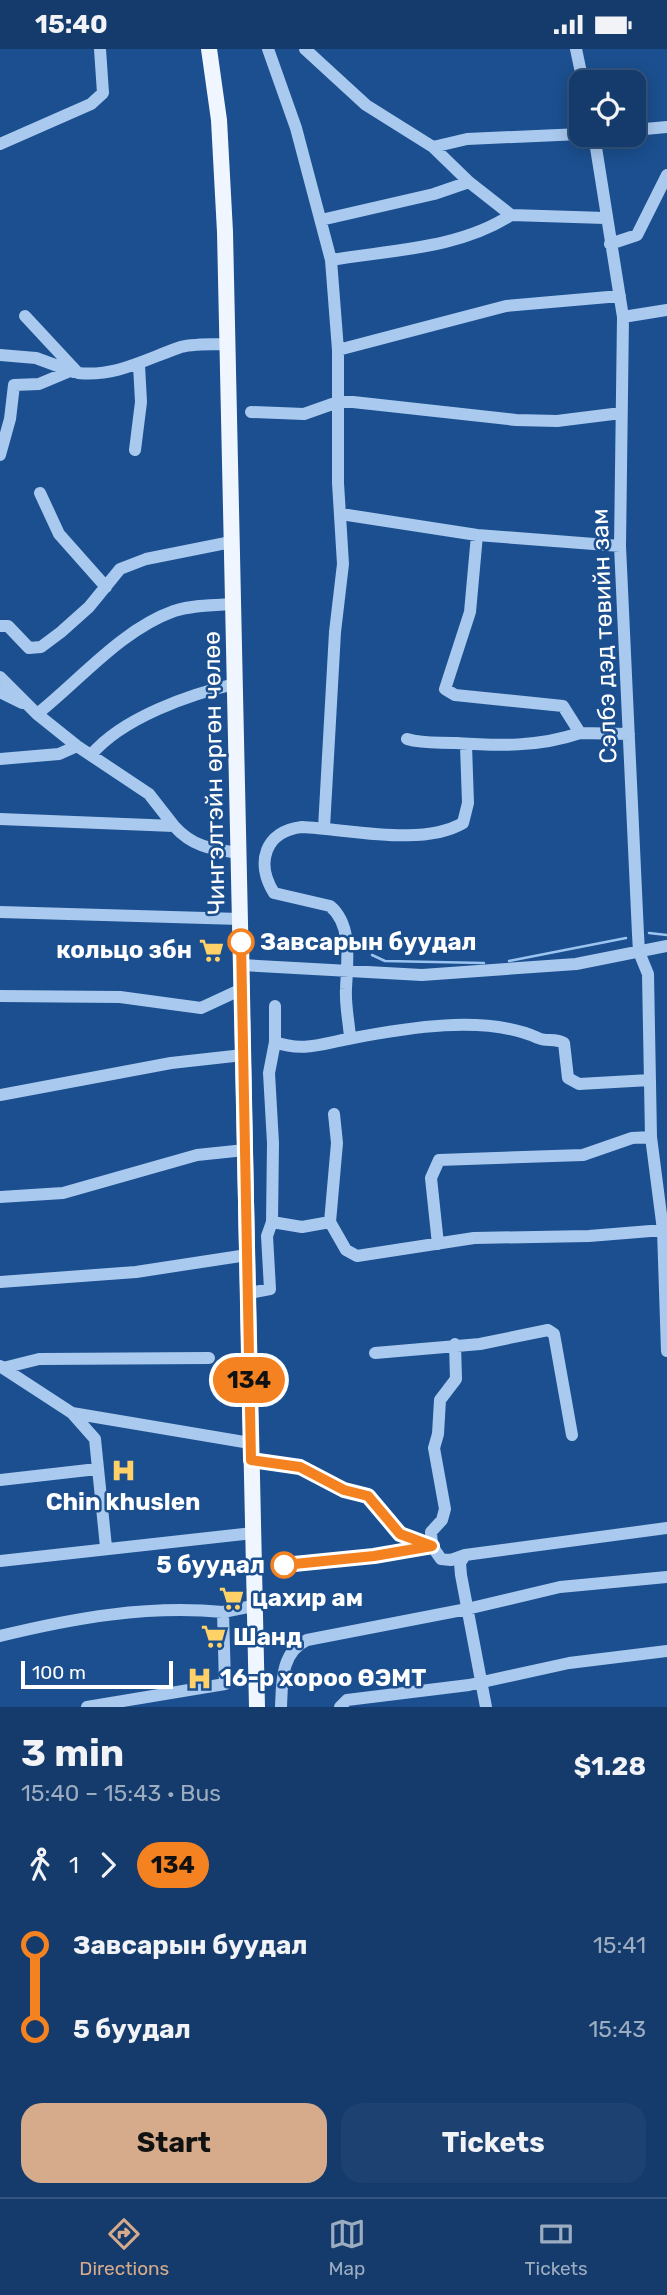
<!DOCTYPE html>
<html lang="en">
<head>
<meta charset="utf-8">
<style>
	:root { --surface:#143b6b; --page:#1d4271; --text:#f1f3f6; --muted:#9dadc1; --line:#33557e; --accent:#d6ab8b }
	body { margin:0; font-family:Rubik,sans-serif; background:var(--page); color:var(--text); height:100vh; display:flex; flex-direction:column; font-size:26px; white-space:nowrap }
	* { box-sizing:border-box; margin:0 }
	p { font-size:23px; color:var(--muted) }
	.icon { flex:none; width:38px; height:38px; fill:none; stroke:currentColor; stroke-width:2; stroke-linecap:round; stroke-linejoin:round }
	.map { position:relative; height:1658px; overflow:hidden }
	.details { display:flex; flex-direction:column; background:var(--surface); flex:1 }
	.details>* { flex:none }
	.badge { padding:0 14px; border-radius:23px; font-size:24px; line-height:46px }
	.tools { position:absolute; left:569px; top:21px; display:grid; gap:14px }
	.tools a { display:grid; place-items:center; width:77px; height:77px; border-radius:14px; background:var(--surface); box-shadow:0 4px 18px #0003,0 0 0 2px var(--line); font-size:35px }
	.scale { position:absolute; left:21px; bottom:18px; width:152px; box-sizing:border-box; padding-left:7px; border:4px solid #fff; border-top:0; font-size:19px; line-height:24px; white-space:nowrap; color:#fff; -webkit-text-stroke:5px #1b4f8f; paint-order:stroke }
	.map>.badge { position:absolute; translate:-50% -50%; box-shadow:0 0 0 4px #fff }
	.legs { display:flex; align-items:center; gap:10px; height:77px; padding:0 21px; font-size:23px }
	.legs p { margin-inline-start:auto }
	.summary { display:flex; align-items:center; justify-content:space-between; height:119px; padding:0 21px }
	h1 { font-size:38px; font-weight:700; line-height:52px }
	.action { display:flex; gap:14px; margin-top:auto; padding:14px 21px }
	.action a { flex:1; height:80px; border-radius:21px; background:var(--accent); color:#111; font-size:28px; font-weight:700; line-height:80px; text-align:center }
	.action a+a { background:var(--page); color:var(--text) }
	ul { padding:0 21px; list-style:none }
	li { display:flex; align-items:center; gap:24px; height:84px; font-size:26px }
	li i { display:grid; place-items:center; width:10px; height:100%; margin:0 9px; background:currentColor }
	li i::after { content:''; width:18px; height:18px; margin:-9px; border:5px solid; border-radius:50%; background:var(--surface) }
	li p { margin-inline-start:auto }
	li:first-child i { background:linear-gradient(#0000 50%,currentColor 0) }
	li:last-child i { background:linear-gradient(currentColor 50%,#0000 0) }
	.status { display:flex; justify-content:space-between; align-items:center; height:49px; padding:0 35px; background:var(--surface); direction:ltr }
	.status svg { height:19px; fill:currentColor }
	.dock { display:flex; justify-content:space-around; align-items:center; height:98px; border-top:2px solid var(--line); background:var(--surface); font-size:19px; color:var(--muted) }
	.dock a { display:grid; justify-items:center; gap:4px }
	.dock .on { color:var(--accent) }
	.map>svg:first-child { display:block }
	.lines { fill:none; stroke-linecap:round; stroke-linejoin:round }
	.stream { stroke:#9cc4f0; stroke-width:2.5 }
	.minor { stroke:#a9c9ee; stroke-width:12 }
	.major { stroke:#f0f6ff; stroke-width:16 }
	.line-1-casing { stroke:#fff; stroke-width:16 }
	.line-1 { stroke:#f58220; stroke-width:10 }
	.stop-1-dot { fill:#fff; stroke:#f58220; stroke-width:3.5 }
	.labels { text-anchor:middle; stroke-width:5; stroke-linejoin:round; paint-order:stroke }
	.street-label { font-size:24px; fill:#fff; stroke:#1b4f8f }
	.stop-label { font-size:24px; font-weight:bold; fill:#fff; stroke:#1b4f8f; text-anchor:start }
	.poi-label { font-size:24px; font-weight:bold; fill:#fff; stroke:#1b4f8f; text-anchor:start }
</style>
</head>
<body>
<div class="status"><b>15:40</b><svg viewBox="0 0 49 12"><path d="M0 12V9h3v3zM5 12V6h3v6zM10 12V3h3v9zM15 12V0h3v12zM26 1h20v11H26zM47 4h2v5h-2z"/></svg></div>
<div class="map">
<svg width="667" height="1658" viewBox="0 0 667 1658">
	<rect width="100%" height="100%" fill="#1b4f8f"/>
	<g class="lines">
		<path class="stream" d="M649,884L667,886
			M372,906L385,912L484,914
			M509,912L626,889"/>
		<path class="minor" d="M268,0L296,79L331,211L338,301V434L343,515L335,583L324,779
			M305,0L366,56L433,98L469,133L511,166L605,169
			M576,0L583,33
			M634,81L667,78
			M594,86L623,268L620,497L638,885L639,903L648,925L651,1088L663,1181L667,1302
			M0,95L91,55L103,44L100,0
			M433,98L467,90L581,85
			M321,171L434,145L469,133
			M610,195L637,186L667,126
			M331,211C390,201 459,200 511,166
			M25,267L78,324C115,328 144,311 178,299C192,294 211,296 227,295
			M623,268L667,261
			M338,301L506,257L620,247
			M0,306L36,309L74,323
			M251,363L304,365L338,353H353L516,371L557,372L621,364
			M135,401L141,353L139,316
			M0,406L10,370L14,336L39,335L70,322
			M40,444L59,485L106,538
			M341,465L477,486L620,497
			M0,577H8L29,599L41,598L61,583L89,558L120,520L146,510L231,493
			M0,628L37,665L77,697L149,745L174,777
			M0,643L22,654
			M37,665C80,631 121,581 174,562C193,556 214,556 233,555
			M580,684L629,685
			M407,690C424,695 439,693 456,694C498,697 539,698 580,684L563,657L455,646L445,640L470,563L477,486
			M91,706C122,669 190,645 235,635
			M0,710L59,705L77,697
			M0,770L174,777C193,798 211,800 238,804
			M0,863L240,870
			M241,916L422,926L576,915L667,897
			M0,947L120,948L201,959L242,940
			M350,989C349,973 345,956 346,940C347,914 353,876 330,857L274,844C255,814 265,782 302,778C349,780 422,798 463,774L468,754L466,696
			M275,993C302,1003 321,995 348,990C405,979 485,965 538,989C546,993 555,989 564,994L568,1029L579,1035L650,1031
			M0,1046L171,1014L243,1006
			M0,1148L63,1144L197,1106L245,1101
			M272,1173L302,1178L330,1173L346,1201L357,1207L474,1189L589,1187L663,1181
			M330,1173L337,1094L334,1065
			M438,1195L431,1129L439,1111L583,1106L632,1089L651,1088
			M0,1233L136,1223L247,1206
			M249,1244L270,1240L267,1187L272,1173L273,1094L269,1024L275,993V957
			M375,1304L480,1295L548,1281L554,1285L572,1386
			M0,1317L72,1364L95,1390L106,1498
			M3,1319L39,1310L209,1309
			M72,1364L250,1394
			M251,1411L301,1418L344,1441L368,1447L400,1484L432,1497L441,1510L451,1511L465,1506L667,1479
			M0,1431L97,1420
			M465,1506L460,1514L461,1526L486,1658
			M0,1512L253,1484
			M284,1516L374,1507L432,1497L431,1483L442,1471L445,1460L434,1399L438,1385L440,1351L456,1330L455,1295
			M0,1587C74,1569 147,1556 223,1563
			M87,1658L225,1635L223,1563L253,1557
			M281,1658C282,1633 281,1603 307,1591L467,1560L560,1538L667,1528
			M340,1658L347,1651L469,1636L569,1614L667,1602"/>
		<path class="major" d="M209,0L219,71L225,183L257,1658"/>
	</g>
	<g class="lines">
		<defs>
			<path id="line-1" d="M241,893L251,1411L300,1418L344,1441L368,1447L400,1485L432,1497L374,1507L284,1516"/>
		</defs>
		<use href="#line-1" class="line-1-casing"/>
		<use href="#line-1" class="line-1"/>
	</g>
	<defs>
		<symbol id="supermarket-bare" viewBox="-9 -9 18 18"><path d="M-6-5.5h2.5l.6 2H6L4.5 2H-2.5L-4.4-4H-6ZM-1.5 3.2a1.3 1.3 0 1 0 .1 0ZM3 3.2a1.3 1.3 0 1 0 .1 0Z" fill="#ffd166" stroke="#1b4f8f" stroke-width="2.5" paint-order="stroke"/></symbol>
		<symbol id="hospital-bare" viewBox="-9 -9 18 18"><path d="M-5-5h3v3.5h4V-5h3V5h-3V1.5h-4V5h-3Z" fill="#ffd166" stroke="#1b4f8f" stroke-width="2.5" paint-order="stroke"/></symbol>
	</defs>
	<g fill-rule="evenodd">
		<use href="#supermarket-bare" x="194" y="884" width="35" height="35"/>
		<use href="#hospital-bare" x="106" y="1404" width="35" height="35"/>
		<use href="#supermarket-bare" x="214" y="1532" width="35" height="35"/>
		<use href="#supermarket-bare" x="196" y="1570" width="35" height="35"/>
		<use href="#hospital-bare" x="182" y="1612" width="35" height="35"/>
	</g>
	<g class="stop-1-dot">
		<circle cx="241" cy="893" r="12"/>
		<circle cx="284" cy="1516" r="12"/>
	</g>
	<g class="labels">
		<g class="street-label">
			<text transform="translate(604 587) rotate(-92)" y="8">Сэлбэ дэд төвийн зам</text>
			<text transform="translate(214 724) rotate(-91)" y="8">Чингэлтэйн өргөн чөлөө</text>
		</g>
		<g class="stop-label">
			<text x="260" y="901">Завсарын буудал</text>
			<text x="265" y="1524" text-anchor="end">5 буудал</text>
		</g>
		<g class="poi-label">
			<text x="192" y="909" text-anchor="end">кольцо збн</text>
			<text x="123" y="1461" text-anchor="middle">Chin khuslen</text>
			<text x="252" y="1557">цахир ам</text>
			<text x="233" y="1596">Шанд</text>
			<text x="220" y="1637">16-р хороо ӨЭМТ</text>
		</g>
	</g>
</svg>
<div class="tools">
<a><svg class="icon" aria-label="locate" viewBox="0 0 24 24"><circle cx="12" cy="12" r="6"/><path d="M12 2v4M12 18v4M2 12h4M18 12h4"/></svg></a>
</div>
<div class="scale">100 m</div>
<b class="badge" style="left:249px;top:1331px;background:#f58220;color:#111">134</b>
</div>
<section class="details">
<div class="summary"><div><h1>3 min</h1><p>15:40 – 15:43 · Bus</p></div><b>$1.28</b></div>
<div class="legs"><svg class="icon" aria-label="walk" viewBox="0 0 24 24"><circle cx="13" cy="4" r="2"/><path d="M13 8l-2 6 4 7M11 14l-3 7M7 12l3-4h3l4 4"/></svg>1<svg class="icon" aria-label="forward" viewBox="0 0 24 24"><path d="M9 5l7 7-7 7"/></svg><b class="badge" style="background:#f58220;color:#111">134</b></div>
<ul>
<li><i style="color:#f58220"></i><b>Завсарын буудал</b><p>15:41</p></li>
<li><i style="color:#f58220"></i><b>5 буудал</b><p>15:43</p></li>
</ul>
<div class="action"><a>Start</a><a>Tickets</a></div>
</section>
<nav class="dock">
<a class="on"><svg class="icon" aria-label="directions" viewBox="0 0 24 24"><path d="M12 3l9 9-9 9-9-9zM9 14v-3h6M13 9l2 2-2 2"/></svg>Directions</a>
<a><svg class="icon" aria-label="map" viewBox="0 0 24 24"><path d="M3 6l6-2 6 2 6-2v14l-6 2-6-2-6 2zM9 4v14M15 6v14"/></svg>Map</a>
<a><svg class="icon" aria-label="tickets" viewBox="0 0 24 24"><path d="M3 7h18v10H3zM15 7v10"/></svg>Tickets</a>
</nav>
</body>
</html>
